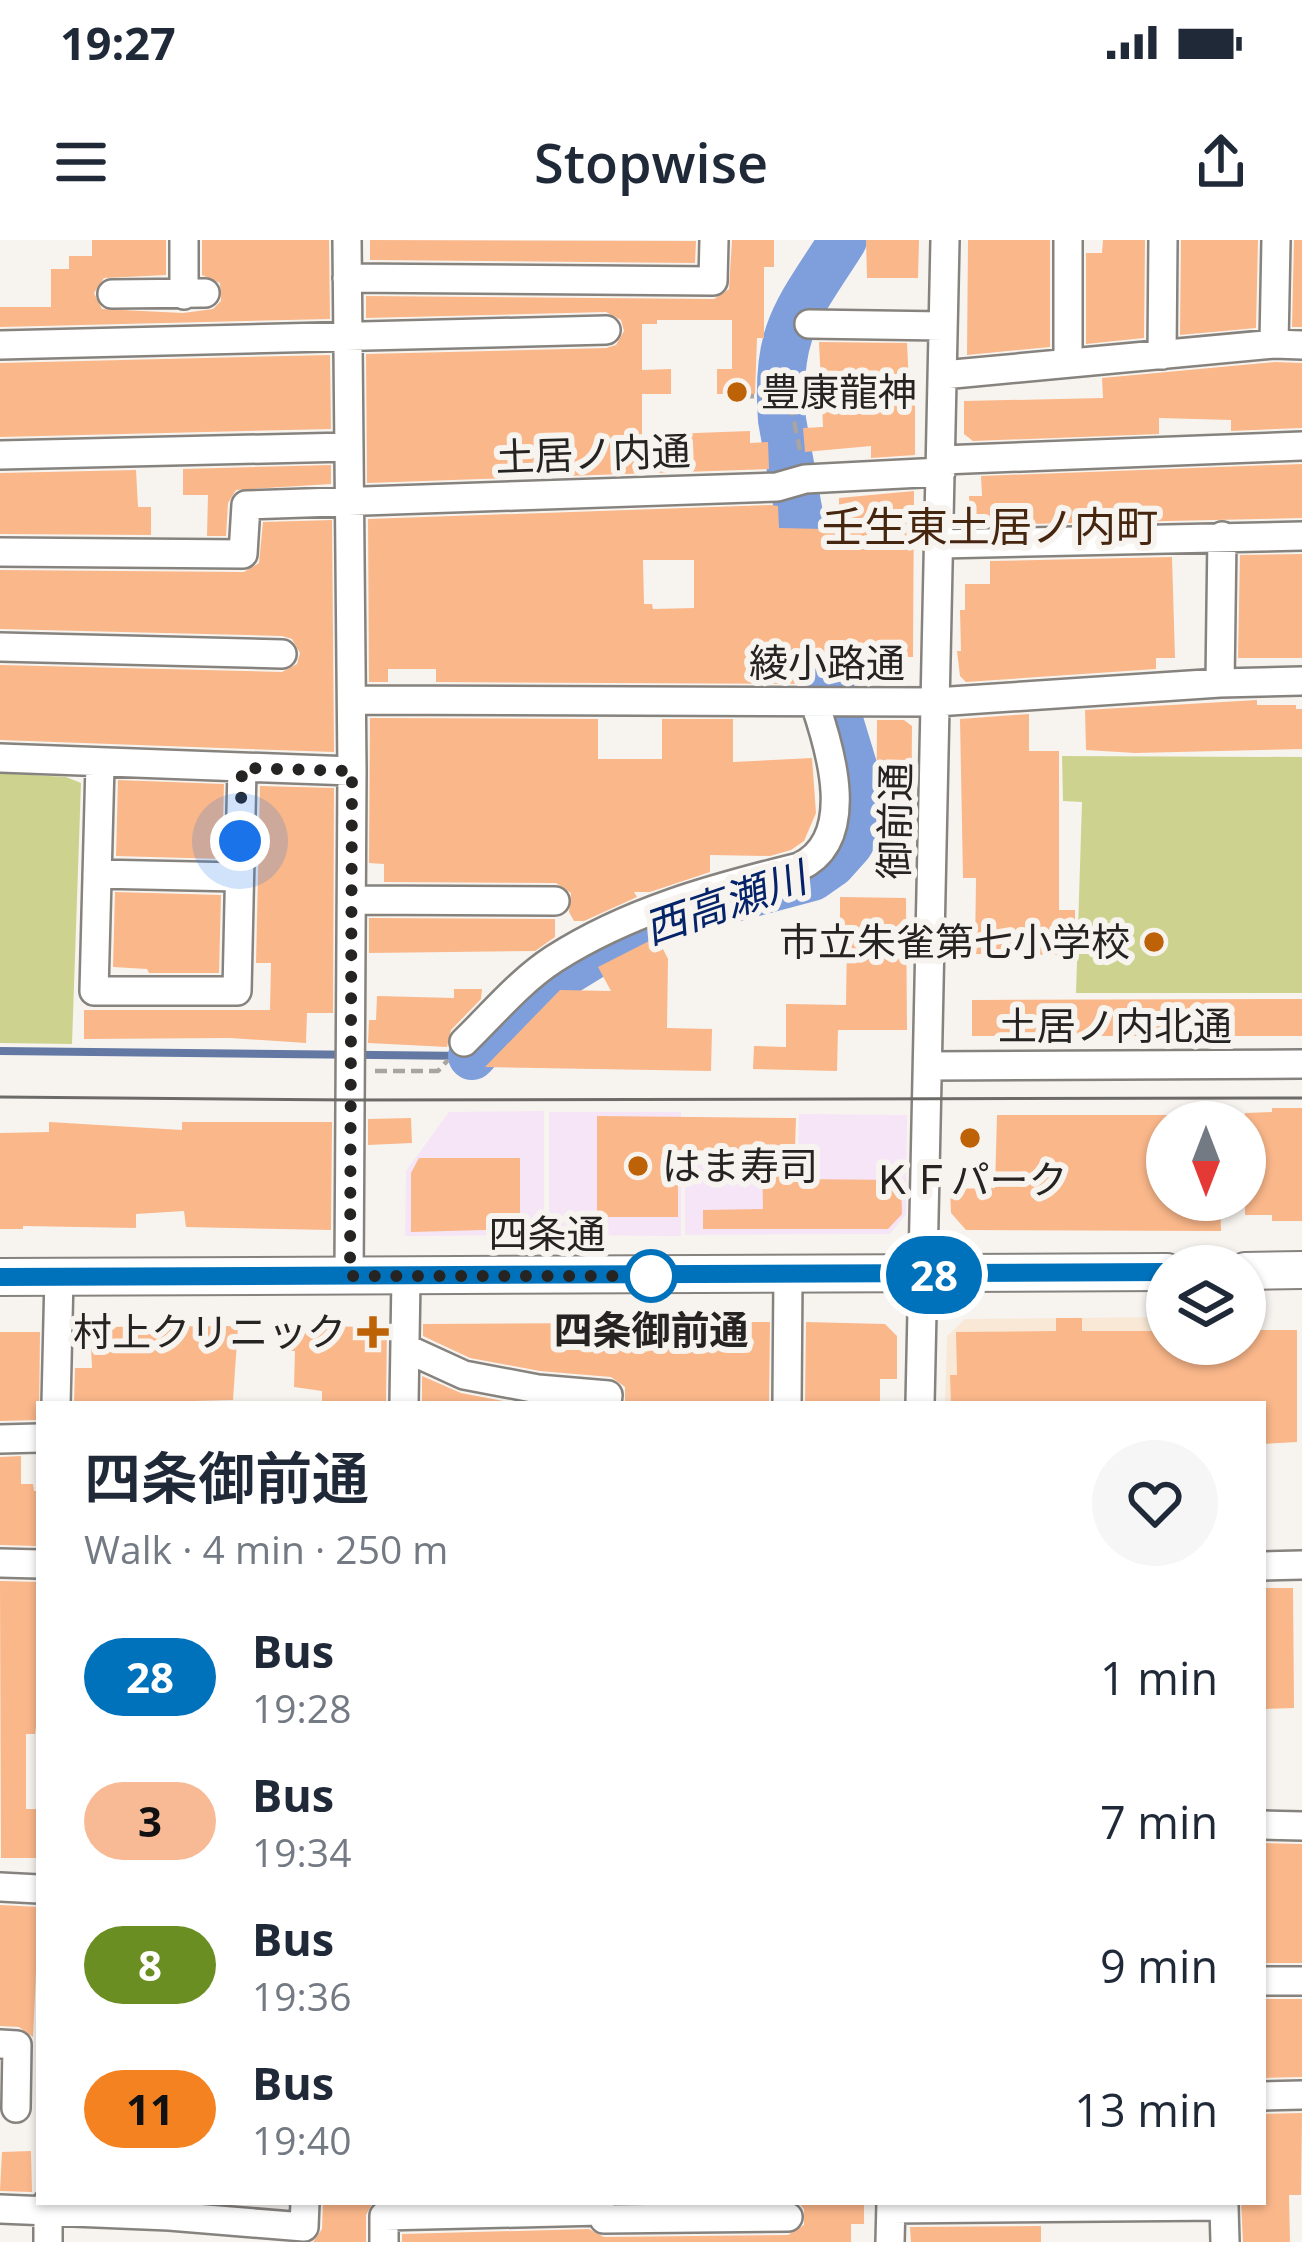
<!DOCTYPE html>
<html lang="en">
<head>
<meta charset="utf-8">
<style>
	:root { --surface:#fff; --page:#f6f6f7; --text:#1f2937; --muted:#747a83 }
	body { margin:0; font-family:"Open Sans","Noto Sans JP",sans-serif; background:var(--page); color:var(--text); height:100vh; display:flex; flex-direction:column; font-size:45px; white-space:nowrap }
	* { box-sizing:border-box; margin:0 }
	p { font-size:39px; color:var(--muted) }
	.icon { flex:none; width:66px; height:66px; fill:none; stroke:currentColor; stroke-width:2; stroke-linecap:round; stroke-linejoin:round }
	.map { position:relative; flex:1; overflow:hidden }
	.sheet { position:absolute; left:36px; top:1161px; width:1230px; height:804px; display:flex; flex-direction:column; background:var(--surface); border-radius:0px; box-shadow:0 3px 9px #0004 }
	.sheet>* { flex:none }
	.badge { padding:0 24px; border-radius:39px; font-size:42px; line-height:78px }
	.needle { width:78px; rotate:180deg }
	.tools { position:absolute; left:1146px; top:861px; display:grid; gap:24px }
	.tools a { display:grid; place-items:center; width:120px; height:120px; border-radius:50%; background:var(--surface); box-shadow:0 3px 9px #0004; font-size:60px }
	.you { position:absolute; width:60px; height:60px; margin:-30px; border:9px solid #fff; border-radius:50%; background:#1a73e8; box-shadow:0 0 0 18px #1a73e833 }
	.map>.badge { position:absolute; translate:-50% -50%; box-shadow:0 0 0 6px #fff }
	.round { display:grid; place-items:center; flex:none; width:126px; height:126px; border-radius:63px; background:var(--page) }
	.overview { display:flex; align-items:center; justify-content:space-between; height:204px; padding:0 48px }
	h1 { font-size:57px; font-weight:600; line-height:90px }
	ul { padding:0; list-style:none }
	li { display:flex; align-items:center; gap:36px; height:144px; padding:0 48px }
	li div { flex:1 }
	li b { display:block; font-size:45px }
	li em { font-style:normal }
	li .badge { min-width:132px; font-weight:700; text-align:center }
	.status { display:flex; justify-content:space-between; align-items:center; height:84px; padding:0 60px; background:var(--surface); direction:ltr }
	.status svg { height:33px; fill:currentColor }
	header { display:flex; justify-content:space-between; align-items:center; height:156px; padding:0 48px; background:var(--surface); font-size:54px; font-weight:600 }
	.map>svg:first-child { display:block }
	.commercial { fill:#f6e5f6 }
	.medical { fill:#f9e8d6 }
	.green { fill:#cdd38f }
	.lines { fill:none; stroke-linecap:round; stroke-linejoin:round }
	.stream { stroke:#6379a4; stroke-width:8 }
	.river { stroke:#7e9edc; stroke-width:48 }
	.building { fill:#fab78a; fill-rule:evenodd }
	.minor-casing { stroke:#86837f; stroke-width:32 }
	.major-casing { stroke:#86837f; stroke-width:40 }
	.path { stroke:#a7a4a1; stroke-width:4.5; stroke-dasharray:12 6; stroke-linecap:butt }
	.minor { stroke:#fff; stroke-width:27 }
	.major { stroke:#fff; stroke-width:36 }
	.tram { stroke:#6d6b68; stroke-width:3 }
	.line-casing { stroke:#fff; stroke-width:27 }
	.line { stroke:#0072bc; stroke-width:18 }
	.walk { stroke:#252422; stroke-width:12; stroke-dasharray:0 21.6 }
	.poi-dot { fill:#bd6207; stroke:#f7f4f0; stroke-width:4.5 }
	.stop-dot { fill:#fff; stroke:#0072bc; stroke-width:6 }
	.labels { text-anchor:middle; stroke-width:12; stroke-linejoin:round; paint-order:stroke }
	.poi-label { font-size:39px; fill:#252422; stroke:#f7f4f0; text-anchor:start }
	.street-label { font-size:39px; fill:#252422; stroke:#f7f4f0 }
	.stop-label { font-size:39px; font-weight:bold; fill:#252422; stroke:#f7f4f0 }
	.neighbourhood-label { font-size:42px; fill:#46260e; stroke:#f7f4f0 }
	.water-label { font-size:42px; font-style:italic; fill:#042369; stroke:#f7f4f0 }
</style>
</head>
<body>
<div class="status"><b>19:27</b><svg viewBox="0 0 49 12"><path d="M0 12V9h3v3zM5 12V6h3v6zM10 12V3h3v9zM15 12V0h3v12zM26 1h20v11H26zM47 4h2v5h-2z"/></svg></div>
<header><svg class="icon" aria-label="menu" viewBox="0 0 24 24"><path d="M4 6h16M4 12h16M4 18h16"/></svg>Stopwise<svg class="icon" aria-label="share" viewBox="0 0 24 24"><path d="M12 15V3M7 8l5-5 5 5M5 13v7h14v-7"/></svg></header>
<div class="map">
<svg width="1302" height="2002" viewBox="0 0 1302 2002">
	<rect width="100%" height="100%" fill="#f7f4f0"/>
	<path class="commercial" d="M544,871V995L405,996L406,931L449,872Z
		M549,872H681V996L549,995Z
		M799,874L907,875L906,974L890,994L685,995V916H798Z"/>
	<path class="medical" d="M1163,1077L1164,1164H945L947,1096L965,1079Z"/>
	<path class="green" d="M1062,516L1302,517V753H1076L1082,562L1063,561Z
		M0,533L66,537L81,543L72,804L0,803Z"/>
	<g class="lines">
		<path class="stream" d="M0,811L472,816"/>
		<path class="river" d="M472,816L526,756L616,701L677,673L812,637L832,623L849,604L860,586L864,562L832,457L782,180C775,91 798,71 843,0"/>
	</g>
	<path class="building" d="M92,0H166V35L104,38L94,53L102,69L183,73L213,69L221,61L220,43L202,35V0H329L330,79L0,87V67H51V29H69V16H92Z
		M370,0L696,1L695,23L370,20Z
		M732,0H774V27H764V98H757L755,154H717V129H732V80H657V84H642V130L671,129V154H642V195L750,191V203L768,202L769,229L367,243L366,114L606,108L616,105L624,91L621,80L606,72L366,78V56L714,59L729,49Z
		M866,0H919L918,38H867Z
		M968,0H1050V107L967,115Z
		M1103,0H1145L1144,98L1086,104V13H1102Z
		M1181,0H1258L1256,88L1180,95Z
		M1294,0H1302V87H1292Z
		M819,102L907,103L909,143H915V215L871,218V206L805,212L803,188L823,187Z
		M330,115L331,189L0,197V123Z
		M1275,122L1302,123V188L1231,191V180L1159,178V194L973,201L964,194V161L1103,158L1102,138Z
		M1302,224V278L980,285L970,282L969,256H982L981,236Z
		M331,225V244L236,250L228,263L226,296H207L208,255H183V229Z
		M136,230L138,267H151V295L0,294V233Z
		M914,251L913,417L805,414L812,444L436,442V429H388V442H369L368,279L771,265L778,266L779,288L824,289V267L839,268V258ZM643,320H694V368L653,369L652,364H644Z
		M332,280L334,512L0,500V425L282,432L297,424L300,413L292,399L282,396L0,389V330L244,332L259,323L263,282Z
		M1302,314V418H1238L1240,315Z
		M1172,317L1175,418H1156V429L966,442L960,436L957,411H961L960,370H965V344H990V321Z
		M1257,460V465H1296V469H1302V509L1135,513L1086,510L1085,470Z
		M1029,474V511H1059V670H1075V715L975,714L976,638H963L960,479Z
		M370,478L598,479V519H662V479H733V522L812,518L816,573L804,601L791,610L770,616L710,615V632L650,652H634L637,657L584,681H574L569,672L571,653L556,643L384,642V624L369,623Z
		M877,480H904L912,486L911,616L876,615Z
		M118,540L224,544L222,619L116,616Z
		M260,546L334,548L333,773H307L306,803L230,798L84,799V770H270L271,723H256Z
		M115,652L221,655L219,733H149L147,729L113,727Z
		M840,657L906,658L907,790H838L837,831L753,829L754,806L786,807V764L846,765L847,694H840Z
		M369,678L555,679V697L535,711L369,713Z
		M657,697L668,719L667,788L712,789L711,831L485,827L560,750L611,751L598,727Z
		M454,749H482L481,759L451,790L447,807L368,803L369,780H376L377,756L454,758Z
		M1302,759V796H972V760Z
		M1272,868H1302V981H1272V975H1245V873L1272,872Z
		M997,875H1167V960H1220L1221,991L966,990L951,973L950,949L995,948Z
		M597,876L796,878L794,939L901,940L902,974L888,989H703V970L763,969L762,912L678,910V977H597Z
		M411,878L412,903L368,905V879Z
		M49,882L182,890V882H332L331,990L186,987L184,971L136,974V988L23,986V989H0V893L49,892Z
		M419,918H520V989L411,992V933Z
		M1056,1078H1082V1091H1167V1104H1245V1090H1297V1202L1263,1204V1164H951L950,1135H957L956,1092L1056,1091Z
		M770,1082L769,1164H625V1147L611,1137L540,1131L470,1118L423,1096V1084Z
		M806,1082L885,1084L897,1096V1139H880V1164H805Z
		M238,1086L233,1160L74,1164L75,1128H92L90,1087Z
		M283,1086L387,1087L386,1164H322V1151L294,1147L295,1111H283Z
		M0,1092H40L39,1180L0,1181Z
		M422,1136L461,1153L520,1164H422Z
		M21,1216V1244H33L34,1251H38L36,1306L0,1305V1217Z
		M0,1341L39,1342L38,1473L35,1494H26V1569H38V1618H1Z
		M1263,1348H1293L1294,1468L1263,1469Z
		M1263,1603L1302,1604V1723H1263Z
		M0,1665L39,1667L33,1797L19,1787L0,1786Z
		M1263,1759H1302V1837L1263,1838Z
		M1302,1873L1301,1955H1289L1290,2002H1243L1241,1962H1263V1874Z
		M31,1911L32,1952L0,1951L2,1912Z
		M323,1962H373L366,1975V2002H313L322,1989Z
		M798,1962H864V1984H851V2002H402V1994L589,1989L604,1997L788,1995L804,1985V1969Z
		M1041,1986V2002H911L910,1987Z"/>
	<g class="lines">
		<defs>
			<path id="minor" d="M184,0V55
				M347,0L352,531L349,1037
				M1068,0V123
				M347,38L713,41L714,0
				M112,54L205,53
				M809,84L943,86
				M1274,104L1276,0
				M0,105L606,90
				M1162,115L1163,0
				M943,135L1274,104L1302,105
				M0,215L348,207
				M942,220L1302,206
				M940,304L1302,296
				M0,312L243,314L246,265L777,247L805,239L941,232
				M0,407L282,414
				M1220,443L1222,296
				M352,460L936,462L1220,443L1302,441
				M0,518L352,531
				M100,524L94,751H237L242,528
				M97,634L239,637
				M352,660L555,661
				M464,802C493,774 520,741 554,719C629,671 714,648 799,627C858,600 831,511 815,464
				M929,826L1302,824
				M405,1108L464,1135L538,1149L608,1155L607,1164
				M56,1164L59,1037
				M404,1164L406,1037
				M787,1164L788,1036
				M920,1164L945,0
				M0,1199L39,1198
				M0,1323L39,1324
				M1263,1326L1302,1325
				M1263,1585L1302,1586
				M0,1647L39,1649
				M1263,1741H1302
				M0,1804L17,1805L16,1868
				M1263,1856L1302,1855
				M48,1962V2002
				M0,1969L169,1976L304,1987L305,1962
				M891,1969L1224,1966L1225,2002
				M604,1979L788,1977
				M384,2002V1976L601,1971
				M890,2002L891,1962"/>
			<path id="major" d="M1245,1031L1302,1030
				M0,1037L1167,1032"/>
		</defs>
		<use href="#minor" class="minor-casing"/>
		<use href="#major" class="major-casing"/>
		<path class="path" d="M742,156L789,157L800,210
			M375,831H438L448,820"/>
		<use href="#minor" class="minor"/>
		<use href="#major" class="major"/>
		<path class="tram" d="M0,857L352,860L1302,858"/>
	</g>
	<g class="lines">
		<defs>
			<path id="line" d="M0,1037L1167,1032"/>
		</defs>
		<use href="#line" class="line-casing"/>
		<use href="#line" class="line"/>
		<path class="walk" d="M240,601L242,528L352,531L350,1036H660H651"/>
	</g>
	<g class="poi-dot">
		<circle cx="737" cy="152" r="12"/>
		<circle cx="1154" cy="702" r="12"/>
		<circle cx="970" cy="898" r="12"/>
		<circle cx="638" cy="926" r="12"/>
		<path d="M367 1074h12v12h12v12h-12v12h-12v-12h-12v-12h12z"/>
	</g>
	<circle class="stop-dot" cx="651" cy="1036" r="24"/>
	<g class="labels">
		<g class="poi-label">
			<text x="761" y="166">豊康龍神</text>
			<text x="1130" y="716" text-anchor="end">市立朱雀第七小学校</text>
			<text x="662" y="940">はま寿司</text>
			<text x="970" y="954" text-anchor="middle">ＫＦパーク</text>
			<text x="346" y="1106" text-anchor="end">村上クリニック</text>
		</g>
		<g class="street-label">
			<text transform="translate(593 214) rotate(-2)" y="14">土居ノ内通</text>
			<text x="827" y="437">綾小路通</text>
			<text transform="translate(895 581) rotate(-89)" y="14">御前通</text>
			<text x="1115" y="800">土居ノ内北通</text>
			<text x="547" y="1008">四条通</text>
		</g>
		<g class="stop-label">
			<text x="651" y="1104">四条御前通</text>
		</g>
		<g class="neighbourhood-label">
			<text x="990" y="302">壬生東土居ノ内町</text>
		</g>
		<g class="water-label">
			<text transform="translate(725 663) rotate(-19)" y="15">西高瀬川</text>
		</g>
	</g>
</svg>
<div class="tools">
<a><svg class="needle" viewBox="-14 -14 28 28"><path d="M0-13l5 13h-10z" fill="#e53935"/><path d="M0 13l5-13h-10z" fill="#747a83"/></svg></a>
<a><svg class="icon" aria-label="layers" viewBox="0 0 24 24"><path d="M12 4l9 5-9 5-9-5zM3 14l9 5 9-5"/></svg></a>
</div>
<div class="you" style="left:240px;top:601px"></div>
<b class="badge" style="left:934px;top:1035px;background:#0072bc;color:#fff">28</b>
<section class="sheet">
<div class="overview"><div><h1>四条御前通</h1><p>Walk · 4 min · 250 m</p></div><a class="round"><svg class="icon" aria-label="heart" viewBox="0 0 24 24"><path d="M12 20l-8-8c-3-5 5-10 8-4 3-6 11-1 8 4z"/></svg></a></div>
<ul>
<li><span class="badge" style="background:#0072bc;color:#fff">28</span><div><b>Bus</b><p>19:28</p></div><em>1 min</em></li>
<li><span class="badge" style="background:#f7ba95;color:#111">3</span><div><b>Bus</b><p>19:34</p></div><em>7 min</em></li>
<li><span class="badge" style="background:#6b8e23;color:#fff">8</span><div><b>Bus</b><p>19:36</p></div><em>9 min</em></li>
<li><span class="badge" style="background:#f58220;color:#111">11</span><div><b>Bus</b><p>19:40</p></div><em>13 min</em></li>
</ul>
</section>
</div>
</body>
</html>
